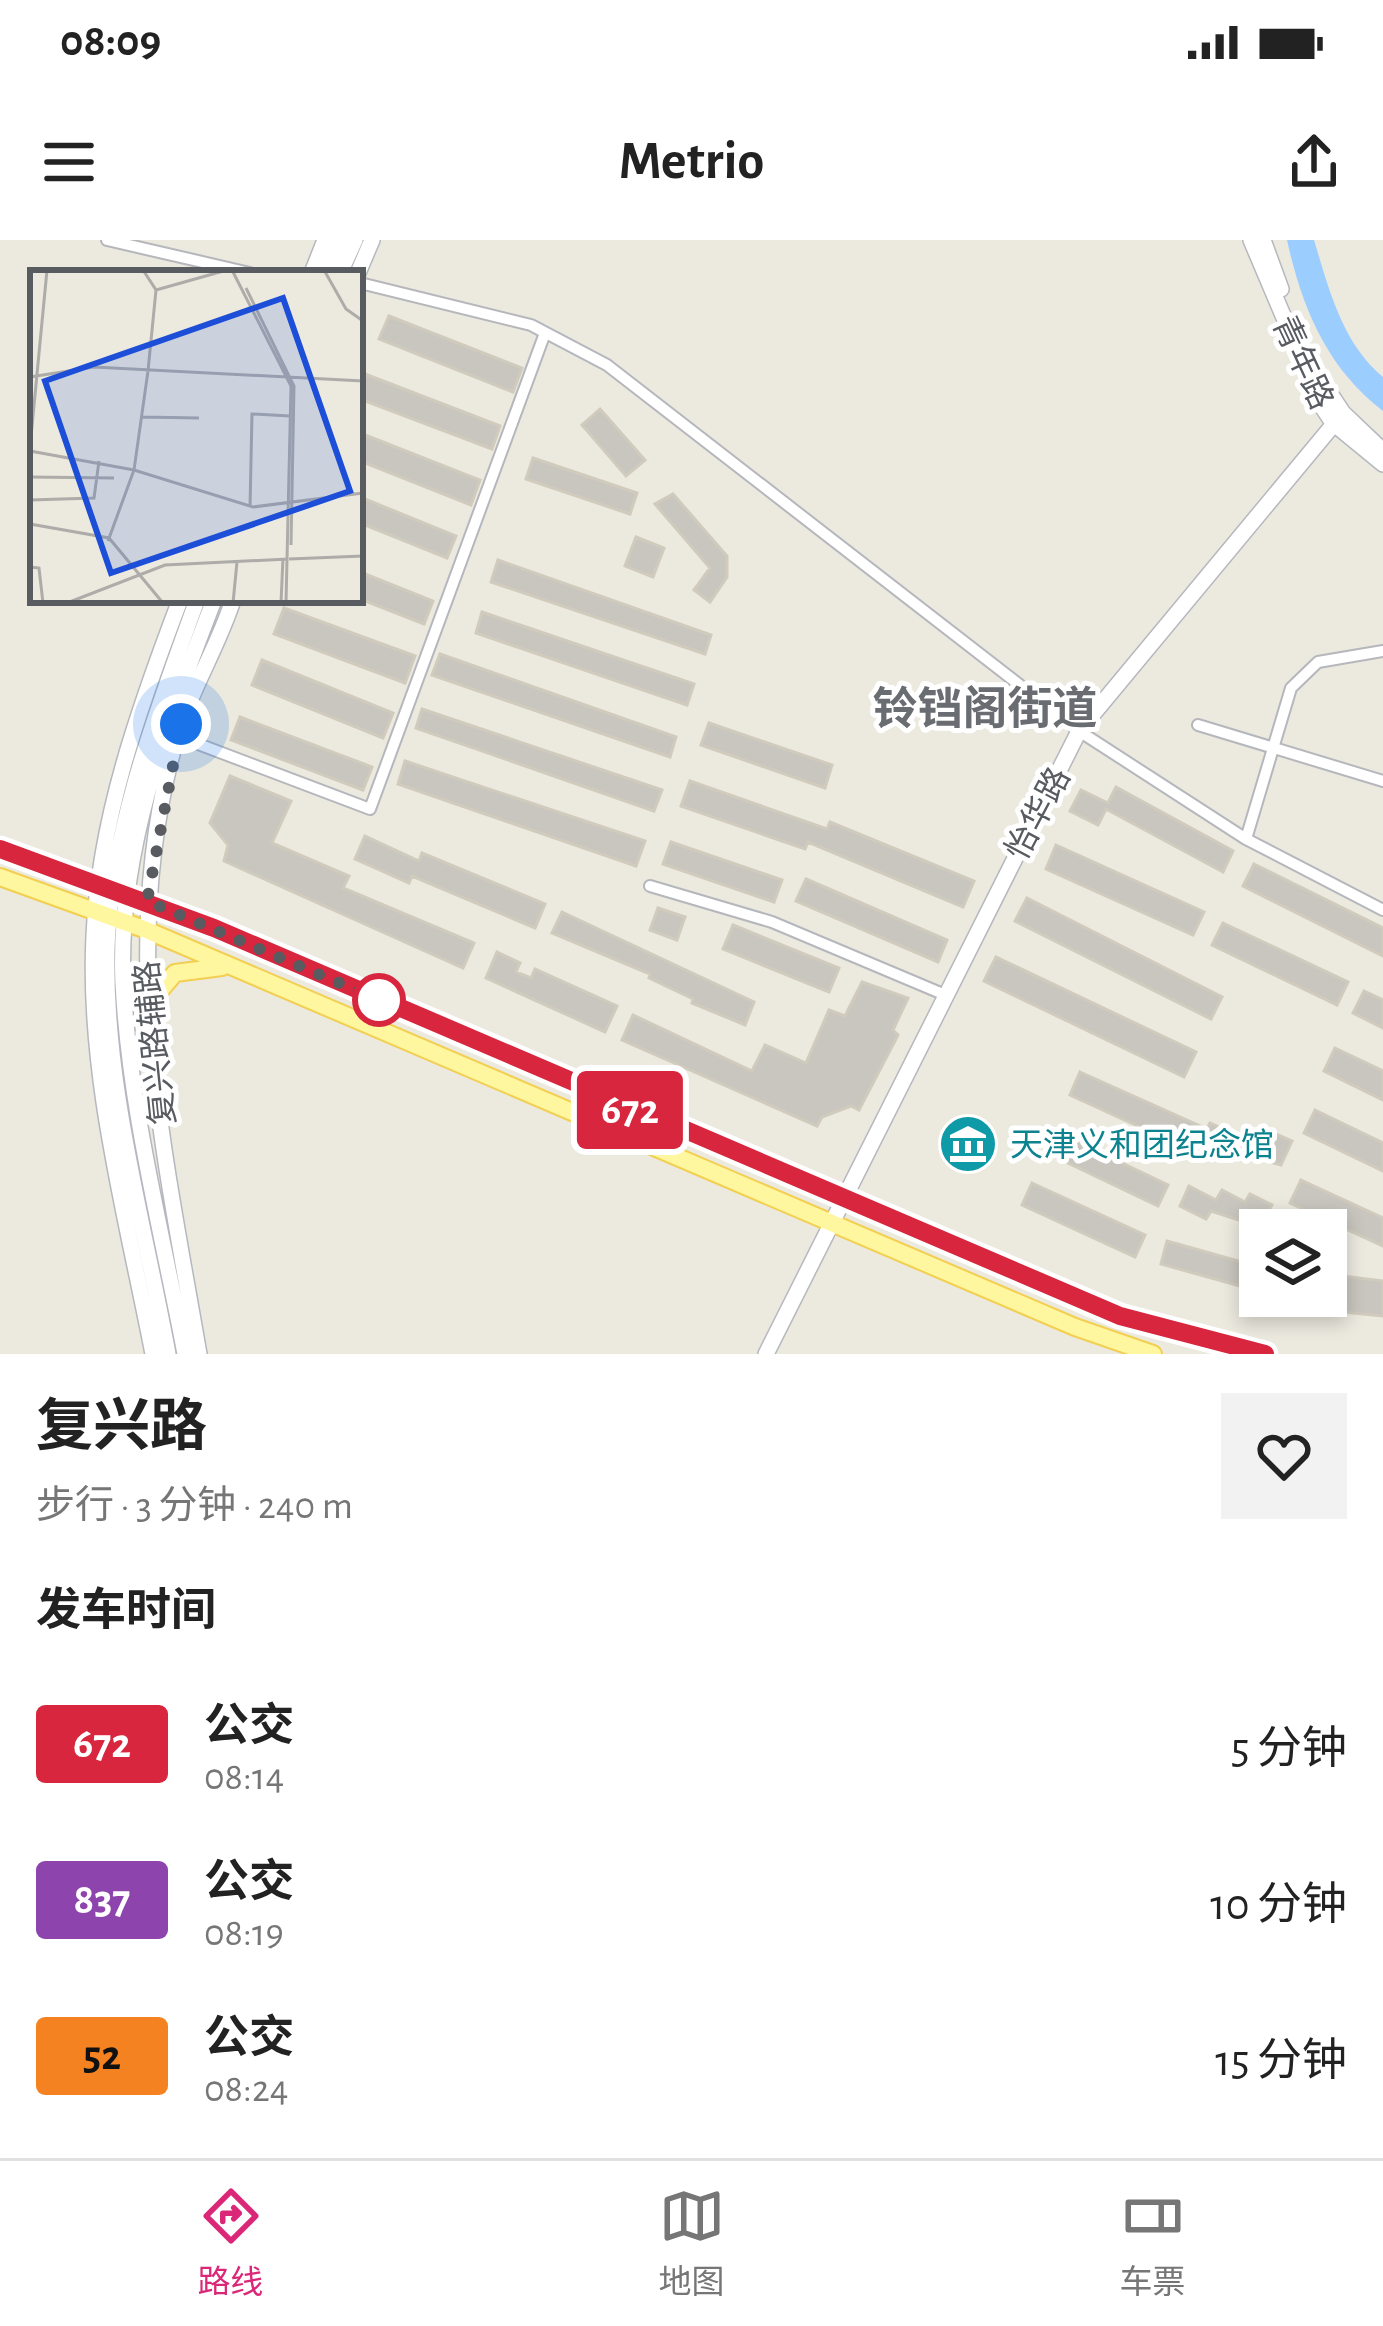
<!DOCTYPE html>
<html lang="zh">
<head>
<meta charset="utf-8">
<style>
	:root { --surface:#fff; --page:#f2f2f2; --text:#222; --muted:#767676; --line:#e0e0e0; --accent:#db2777 }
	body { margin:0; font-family:"Alegreya Sans","Noto Sans SC",sans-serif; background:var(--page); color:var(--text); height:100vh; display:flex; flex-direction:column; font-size:45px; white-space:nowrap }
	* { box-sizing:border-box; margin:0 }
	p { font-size:39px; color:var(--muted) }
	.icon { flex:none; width:66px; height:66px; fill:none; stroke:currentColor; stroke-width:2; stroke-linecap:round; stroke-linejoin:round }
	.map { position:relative; height:1114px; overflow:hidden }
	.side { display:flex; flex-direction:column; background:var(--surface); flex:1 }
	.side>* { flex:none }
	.badge { padding:0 24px; border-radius:9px; font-size:42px; line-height:78px }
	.tools { position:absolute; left:1239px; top:969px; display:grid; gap:24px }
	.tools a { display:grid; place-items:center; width:108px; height:108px; border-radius:0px; background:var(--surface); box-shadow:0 6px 18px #0003; font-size:60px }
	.you { position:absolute; width:60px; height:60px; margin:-30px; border:9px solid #fff; border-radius:50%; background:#1a73e8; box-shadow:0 0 0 18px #1a73e833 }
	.map>.badge { position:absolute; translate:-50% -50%; box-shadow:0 0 0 6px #fff }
	h2 { padding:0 36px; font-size:45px; line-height:108px }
	.round { display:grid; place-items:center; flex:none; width:126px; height:126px; border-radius:0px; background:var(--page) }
	.summary { display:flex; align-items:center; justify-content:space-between; height:204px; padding:0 36px }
	h1 { font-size:57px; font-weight:700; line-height:90px }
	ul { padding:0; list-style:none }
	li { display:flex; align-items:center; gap:36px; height:156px; padding:0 36px }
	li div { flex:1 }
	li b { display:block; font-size:45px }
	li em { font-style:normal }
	li .badge { min-width:132px; font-weight:700; text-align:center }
	.status { display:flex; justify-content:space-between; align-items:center; height:84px; padding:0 60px; background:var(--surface); direction:ltr }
	.status svg { height:33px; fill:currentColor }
	header { display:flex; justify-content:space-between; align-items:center; height:156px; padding:0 36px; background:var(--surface); font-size:54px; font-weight:700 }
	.dock { display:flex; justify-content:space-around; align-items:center; height:168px; border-top:3px solid var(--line); background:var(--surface); font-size:33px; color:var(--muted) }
	.dock a { display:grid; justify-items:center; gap:6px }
	.dock .selected { color:var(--accent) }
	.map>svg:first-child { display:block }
	.water { fill:#9bcdff }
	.building { fill:#c8c6be; stroke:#d0cbbd; stroke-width:3 }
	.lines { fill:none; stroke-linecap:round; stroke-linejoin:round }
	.street-casing { stroke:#b5b7bc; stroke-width:14 }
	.secondary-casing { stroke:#b5b8be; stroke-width:18 }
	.primary-casing { stroke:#f2cf51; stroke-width:20 }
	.street { stroke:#fff; stroke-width:10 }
	.secondary { stroke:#fff; stroke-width:15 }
	.primary { stroke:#fff6a0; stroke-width:16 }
	.line-casing { stroke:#fff; stroke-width:27 }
	.line { stroke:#d7263d; stroke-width:18 }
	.walk { stroke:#585b60; stroke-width:12; stroke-dasharray:0 21.6 }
	.stop-dot { fill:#fff; stroke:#d7263d; stroke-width:6 }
	.labels { text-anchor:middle; stroke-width:10; stroke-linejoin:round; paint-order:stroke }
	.street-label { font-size:33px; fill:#585b60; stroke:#fff }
	.culture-label { font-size:33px; fill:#0d838f; stroke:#fff; text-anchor:start }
	.district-label { font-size:45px; font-weight:bold; fill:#696d72; stroke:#fff }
	.inset-road { fill:none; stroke:#adaca8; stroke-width:3 }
	.view { fill:#1d4ed8; fill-opacity:0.15; stroke:#1d4ed8; stroke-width:6 }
	.inset-edge { fill:none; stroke:#585b60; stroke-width:6 }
</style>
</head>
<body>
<div class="status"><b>08:09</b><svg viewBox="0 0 49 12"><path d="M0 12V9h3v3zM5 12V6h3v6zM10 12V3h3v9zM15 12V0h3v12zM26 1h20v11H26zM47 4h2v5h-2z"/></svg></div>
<header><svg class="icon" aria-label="menu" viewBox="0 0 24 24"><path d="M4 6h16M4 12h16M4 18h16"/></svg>Metrio<svg class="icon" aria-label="share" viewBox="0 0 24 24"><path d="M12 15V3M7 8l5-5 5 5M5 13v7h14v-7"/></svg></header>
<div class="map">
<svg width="1383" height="1114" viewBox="0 0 1383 1114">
	<rect width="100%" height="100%" fill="#ece9df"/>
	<path class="water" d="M1287,0H1314C1329,49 1342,103 1383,137V171C1327,128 1302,68 1287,0Z"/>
	<path class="building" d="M389,76L522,128L513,152L379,99Z
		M365,134L500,186L492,209L360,159Z
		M600,169L645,220L626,236L582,185Z
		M360,193L480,240L471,265L360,221Z
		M533,218L637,253L630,274L526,239Z
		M673,254L727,316V337L710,362L694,350L710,328L655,264Z
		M360,257L456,296L447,318L360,283Z
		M636,297L664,308L653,337L625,326Z
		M498,320L711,395L705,414L491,342Z
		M360,332L433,361L424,384L360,359Z
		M284,368L415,416L405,443L274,394Z
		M482,372L694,444L687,465L476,393Z
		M440,414L676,497L670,517L432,435Z
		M262,420L393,473L383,498L252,445Z
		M422,469L662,550L654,571L416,488Z
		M240,477L372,527L363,550L231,500Z
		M709,483L832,525L825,548L701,505Z
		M405,521L645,601L636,626L398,544Z
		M230,536L291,561L272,603L349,636L343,648L474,703L463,728L224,621L228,605L210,583Z
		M690,541L827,589L830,582L974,641L963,667L808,602L805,609L681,566Z
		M1116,547L1233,611L1223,632L1106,569L1098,585L1070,571L1081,550L1108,563Z
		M365,596L419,621L422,613L545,664L535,688L412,636L409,643L355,619Z
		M671,602L782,640L774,662L663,624Z
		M1056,605L1204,672L1193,695L1046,629Z
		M1254,624L1383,688V716L1243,646Z
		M806,639L947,700L938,722L796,661Z
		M1027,658L1222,757L1211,779L1015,681Z
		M658,668L685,677L677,700L650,690Z
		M562,672L754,762L745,785L692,763L693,759L649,738L650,734L552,693Z
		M1223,683L1348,742L1337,765L1212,705Z
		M733,685L839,728L829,752L723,709Z
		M497,712L520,723L516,732L531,738L535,729L617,766L605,792L486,738Z
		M996,717L1196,812L1184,837L984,741Z
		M862,742L908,758L893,790L898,795L859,870L851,866L822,877L817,886L622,800L633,775L752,831L765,805L806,823L829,770L845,776Z
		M1364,751L1383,760V788L1353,773Z
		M1335,808L1383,831V860L1324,831Z
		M1080,832L1207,889L1210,883L1241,897L1244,891L1265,900L1269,891L1292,901L1281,925L1234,912L1230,919L1190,900L1186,908L1070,855Z
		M1315,870L1383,903V931L1304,893Z
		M1055,891L1168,945L1158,966L1045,912Z
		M1301,940L1383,978V1006L1290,963Z
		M1032,943L1145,995L1135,1017L1022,965Z
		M1189,946L1216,960L1222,950L1245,962L1250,954L1272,965L1260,987L1211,971L1206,979L1180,966Z
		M1167,1001L1260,1027L1258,1051L1161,1024Z
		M1326,1034L1383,1041V1076L1302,1068L1274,1057L1326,1056Z"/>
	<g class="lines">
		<defs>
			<path id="street" d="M107,0L250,33
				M360,43L531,85L607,125L1079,491L1246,599L1383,670
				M1198,485L1383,541
				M177,496L370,569L545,93
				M1246,599L1291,448L1318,422L1383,411
				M650,646L772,682L943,754"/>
			<path id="secondary" d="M1251,0L1321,165L1333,183L1383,224
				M1263,0L1281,49
				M312,33L325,0
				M326,33L340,0
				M340,33L355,0
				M358,33L372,0
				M1309,122L1343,173L1383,211
				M153,1114C127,979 87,834 94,696C99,580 139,468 180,360
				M168,1114C144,982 103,841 107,706C112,586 157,471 197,360
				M185,1114C162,992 129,866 123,742C117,611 168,480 214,360
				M199,1114C163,905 116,706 177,496C191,449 218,407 233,360
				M766,1114L1079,491L1343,173"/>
			<path id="primary" d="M0,609L214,688L1120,1076L1265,1114
				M0,637L144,689L1075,1087L1153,1114
				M148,784L158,753L175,733L222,727"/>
		</defs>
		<use href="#street" class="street-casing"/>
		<use href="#secondary" class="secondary-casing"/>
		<use href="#primary" class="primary-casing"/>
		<use href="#street" class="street"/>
		<use href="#secondary" class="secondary"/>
		<use href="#primary" class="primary"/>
	</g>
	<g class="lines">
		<defs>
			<path id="line" d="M0,609L214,688L1120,1076L1265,1114"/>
		</defs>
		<use href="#line" class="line-casing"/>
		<use href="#line" class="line"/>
		<path class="walk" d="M181,484L147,661L379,760"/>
	</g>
	<defs>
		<symbol id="museum-disc" viewBox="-11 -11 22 22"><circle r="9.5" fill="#0f9aa8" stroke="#fff"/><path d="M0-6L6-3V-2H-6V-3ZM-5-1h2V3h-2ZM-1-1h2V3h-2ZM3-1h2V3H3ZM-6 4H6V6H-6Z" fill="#fff"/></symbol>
	</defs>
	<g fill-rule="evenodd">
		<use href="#museum-disc" x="935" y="871" width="66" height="66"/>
	</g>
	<circle class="stop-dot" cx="379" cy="760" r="24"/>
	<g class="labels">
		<g class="street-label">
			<text transform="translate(1304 122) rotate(65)" y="12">青年路</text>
			<text transform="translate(1037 573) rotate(-62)" y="12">怡华路</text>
			<text transform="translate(154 803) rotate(-96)" y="12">复兴路辅路</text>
		</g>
		<g class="culture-label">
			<text x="1010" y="916">天津义和团纪念馆</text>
		</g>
		<g class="district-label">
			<text x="985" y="484">铃铛阁街道</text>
		</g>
	</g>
	<g transform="translate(30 30)">
		<rect width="333" height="333" fill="#ece9df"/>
		<path class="inset-road" d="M202,0L261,116L256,333M294,0L316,39L333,51M216,18L264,116L261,275M126,20L197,0M0,107L64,97L333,111M112,147L169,148M0,177L17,0M0,181L104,200L223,237L333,223M0,207L84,208M0,230L64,228L69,191M220,237L222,144L260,146M0,254L79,268L133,333M78,271L104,200L118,101L126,20L113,0M259,289L333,286M0,297L9,298L13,333M37,333L135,295L258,289M203,333L207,292M251,333L253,288"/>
		<path class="view" d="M253,28L320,221L81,303L15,111Z"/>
		<rect width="333" height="333" class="inset-edge"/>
	</g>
</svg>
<div class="tools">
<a><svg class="icon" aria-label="layers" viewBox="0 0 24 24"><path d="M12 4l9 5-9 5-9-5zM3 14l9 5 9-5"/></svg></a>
</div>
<div class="you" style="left:181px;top:484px"></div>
<b class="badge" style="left:630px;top:870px;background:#d7263d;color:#fff">672</b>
</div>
<section class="side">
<div class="summary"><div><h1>复兴路</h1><p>步行 · 3 分钟 · 240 m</p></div><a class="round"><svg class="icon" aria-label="heart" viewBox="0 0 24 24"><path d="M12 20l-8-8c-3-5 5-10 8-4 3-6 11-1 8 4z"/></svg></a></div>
<h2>发车时间</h2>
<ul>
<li><span class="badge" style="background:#d7263d;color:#fff">672</span><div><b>公交</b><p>08:14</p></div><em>5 分钟</em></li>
<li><span class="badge" style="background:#8e44ad;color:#fff">837</span><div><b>公交</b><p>08:19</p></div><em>10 分钟</em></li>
<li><span class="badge" style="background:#f58220;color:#111">52</span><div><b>公交</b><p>08:24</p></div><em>15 分钟</em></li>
</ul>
</section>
<nav class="dock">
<a class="selected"><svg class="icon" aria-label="directions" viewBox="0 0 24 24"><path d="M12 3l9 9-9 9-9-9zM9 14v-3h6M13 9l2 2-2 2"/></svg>路线</a>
<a><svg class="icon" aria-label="map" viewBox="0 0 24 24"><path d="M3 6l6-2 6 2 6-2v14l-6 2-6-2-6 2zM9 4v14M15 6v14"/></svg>地图</a>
<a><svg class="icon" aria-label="tickets" viewBox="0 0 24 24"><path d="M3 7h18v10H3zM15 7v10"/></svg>车票</a>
</nav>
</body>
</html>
